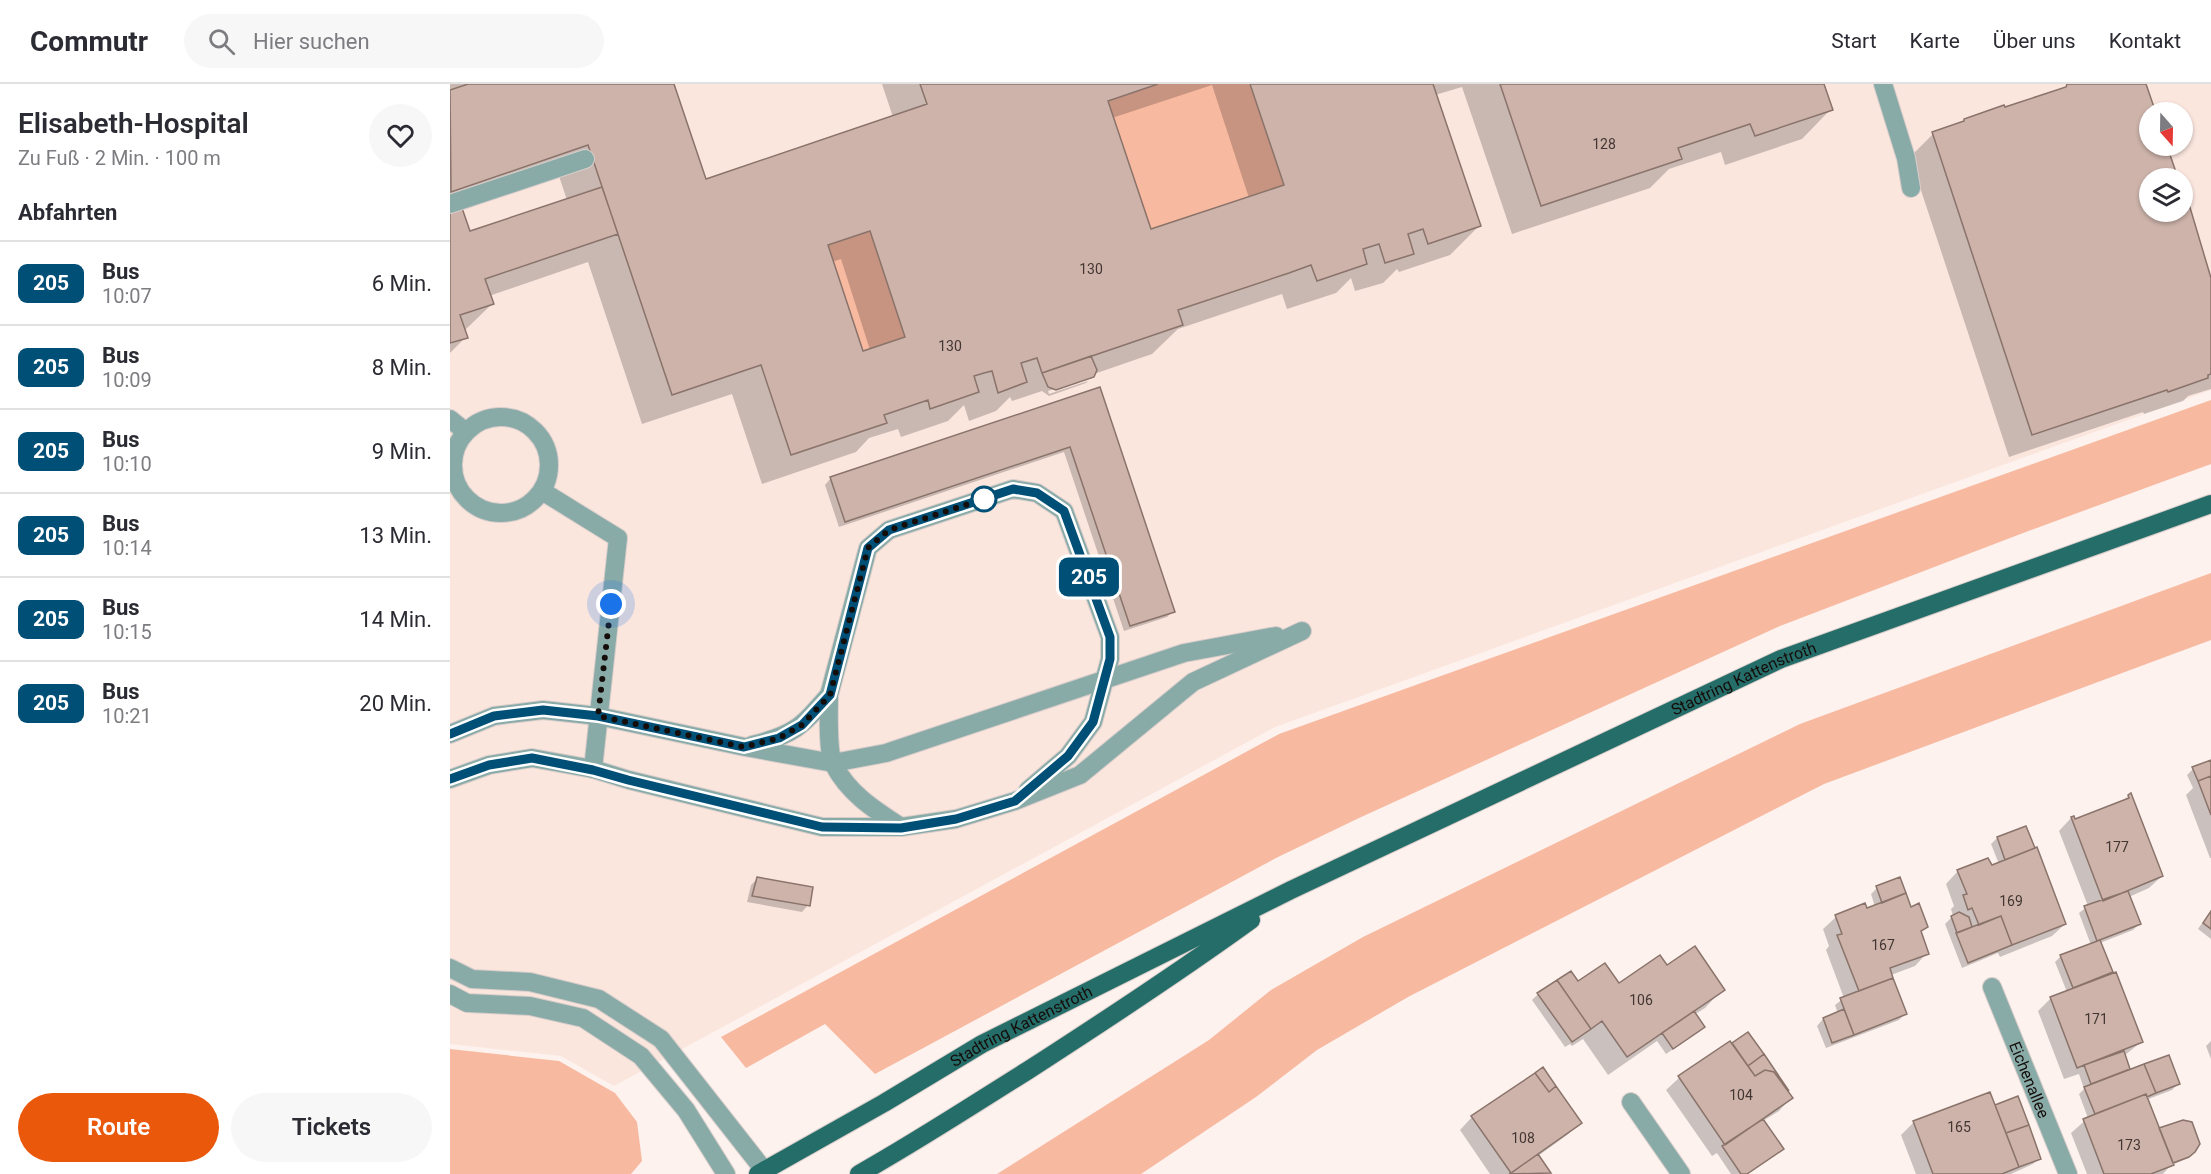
<!DOCTYPE html>
<html lang="de">
<head>
<meta charset="utf-8">
<style>
	:root { --surface:#fff; --page:#f7f7f7; --text:#2b2b33; --muted:#7c7c81; --line:#e1e1e2; --accent:#ea580c }
	body { margin:0; font-family:Roboto,sans-serif; background:var(--page); color:var(--text); height:100vh; display:flex; flex-direction:column; font-size:22px; white-space:nowrap }
	* { box-sizing:border-box; margin:0 }
	p { font-size:20px; color:var(--muted) }
	.icon { flex:none; width:33px; height:33px; fill:none; stroke:currentColor; stroke-width:2; stroke-linecap:round; stroke-linejoin:round }
	.map { position:relative; flex:1; overflow:hidden }
	.sheet { display:flex; flex-direction:column; background:var(--surface); width:450px }
	.sheet>* { flex:none }
	.badge { padding:0 12px; border-radius:9px; font-size:21px; line-height:39px }
	.needle { width:39px; rotate:160deg }
	.controls { position:absolute; left:1689px; top:18px; display:grid; gap:12px }
	.controls a { display:grid; place-items:center; width:54px; height:54px; border-radius:50%; background:var(--surface); box-shadow:0 2px 4px #0004; font-size:30px }
	.you { position:absolute; width:30px; height:30px; margin:-15px; border:4px solid #fff; border-radius:50%; background:#1a73e8; box-shadow:0 0 0 9px #1a73e833 }
	.map>.badge { position:absolute; translate:-50% -50%; box-shadow:0 0 0 3px #fff }
	h2 { padding:0 18px; font-size:22px; line-height:54px }
	.round { display:grid; place-items:center; flex:none; width:63px; height:63px; border-radius:32px; background:var(--page) }
	.summary { display:flex; align-items:center; justify-content:space-between; height:102px; padding:0 18px }
	h1 { font-size:28px; font-weight:600; line-height:45px }
	.action { display:flex; gap:12px; margin-top:auto; padding:12px 18px }
	.action a { flex:1; height:69px; border-radius:36px; background:var(--accent); color:#fff; font-size:24px; font-weight:600; line-height:69px; text-align:center }
	.action a+a { background:var(--page); color:var(--text) }
	ul { padding:0; list-style:none }
	li { display:flex; align-items:center; gap:18px; height:84px; padding:0 18px; border-top:2px solid var(--line) }
	li div { flex:1 }
	li b { display:block; font-size:22px }
	li em { font-style:normal }
	li .badge { min-width:66px; font-weight:700; text-align:center }
	header { display:flex; align-items:center; gap:36px; box-sizing:border-box; height:84px; padding:0 30px; background:var(--surface); border-bottom:2px solid var(--line) }
	header strong { font-size:28px }
	nav { display:flex; gap:33px; margin-inline-start:auto; font-size:21px }
	.search { width:420px; height:54px; background:var(--page); display:flex; align-items:center; gap:15px; box-sizing:border-box; padding:0 21px; border-radius:33px; color:var(--muted); font-size:22px }
	main { display:flex; flex:1; min-height:0 }
	.map>svg:first-child { display:block }
	.built { fill:#fbe6de; fill-rule:evenodd }
	.green { fill:#f8b9a1 }
	.shadow { fill:#0003; fill-rule:evenodd }
	.building { fill:#cdb3aa; stroke:#8a736a; stroke-width:1.5; fill-rule:evenodd }
	.lines { fill:none; stroke-linecap:round; stroke-linejoin:round }
	.minor-casing { stroke:#d8cdca; stroke-width:20 }
	.major-casing { stroke:#d8cdca; stroke-width:20 }
	.minor { stroke:#89aba8; stroke-width:18 }
	.major { stroke:#256d69; stroke-width:18 }
	.line-casing { stroke:#fff; stroke-width:14 }
	.line { stroke:#004f76; stroke-width:9 }
	.walk { stroke:#150d0a; stroke-width:6; stroke-dasharray:0 10.8 }
	.stop-dot { fill:#fff; stroke:#004f76; stroke-width:3 }
	.labels { text-anchor:middle; stroke-width:4.5; stroke-linejoin:round; paint-order:stroke }
	.number-label { font-size:14px; fill:#433632 }
	.street-label { font-size:16px; fill:#150d0a; stroke:#fdf2ee }
</style>
</head>
<body>
<header>
<strong>Commutr</strong>
<div class="search"><svg class="icon" aria-label="search" viewBox="0 0 24 24"><circle cx="10" cy="10" r="6"/><path d="M15 15l6 6"/></svg>Hier suchen</div>
<nav><a>Start</a><a>Karte</a><a>Über uns</a><a>Kontakt</a></nav>
</header>
<main>
<section class="sheet">
<div class="summary"><div><h1>Elisabeth-Hospital</h1><p>Zu Fuß · 2 Min. · 100 m</p></div><a class="round"><svg class="icon" aria-label="heart" viewBox="0 0 24 24"><path d="M12 20l-8-8c-3-5 5-10 8-4 3-6 11-1 8 4z"/></svg></a></div>
<h2>Abfahrten</h2>
<ul>
<li><span class="badge" style="background:#004f76;color:#fff">205</span><div><b>Bus</b><p>10:07</p></div><em>6 Min.</em></li>
<li><span class="badge" style="background:#004f76;color:#fff">205</span><div><b>Bus</b><p>10:09</p></div><em>8 Min.</em></li>
<li><span class="badge" style="background:#004f76;color:#fff">205</span><div><b>Bus</b><p>10:10</p></div><em>9 Min.</em></li>
<li><span class="badge" style="background:#004f76;color:#fff">205</span><div><b>Bus</b><p>10:14</p></div><em>13 Min.</em></li>
<li><span class="badge" style="background:#004f76;color:#fff">205</span><div><b>Bus</b><p>10:15</p></div><em>14 Min.</em></li>
<li><span class="badge" style="background:#004f76;color:#fff">205</span><div><b>Bus</b><p>10:21</p></div><em>20 Min.</em></li>
</ul>
<div class="action"><a>Route</a><a>Tickets</a></div>
</section>
<div class="map">
<svg width="1761" height="1090" viewBox="0 0 1761 1090">
	<rect width="100%" height="100%" fill="#fdf2ee"/>
	<path class="built" d="M0,0H1761V306L825,643L164,1002L111,972L0,960ZM1700,28H1732V62H1700ZM1700,94H1732V128H1700Z"/>
	<path class="green" d="M708,0H800L834,101L701,145L658,17Z
		M420,147L455,253L413,267L378,161Z
		M1761,316V380L1581,446L1330,542L909,734L826,774L425,990L375,940L296,984L271,953L829,650Z
		M1761,489V556L1374,700L958,913L867,966L806,1013L691,1090H547L759,956L821,906L913,853L1350,640Z
		M0,965L109,977L165,1009L187,1038L192,1077L181,1090H0Z"/>
	<path class="shadow" d="M0,0H223L255,97L443,33L432,0H1373L1381,25L1352,55L1275,81L1271,68L1219,85L1200,104L1062,150L1012,3L985,11L1029,142L1000,171L949,188L947,185L933,199L905,207L901,194L886,209L837,225L832,210L808,218L728,245L702,270L644,290L641,295V293L598,307L599,310L638,297L636,299L599,312L592,307L562,317L560,313L546,327L519,337L514,321L498,337L451,353L448,345L419,354L406,368L312,400L282,310L192,340L138,178L39,212L42,220L14,247L16,253L0,269V130L19,149L117,116L108,89L0,126ZM762,1L799,114L700,147L662,34ZM391,175L420,266L412,268L382,178Z
		M1623,0H1695L1704,28H1707H1700V62H1715L1726,94H1700V128H1732L1761,198V305L1738,312L1733,317L1694,330L1693,328L1559,373L1460,73L1483,50L1511,39L1514,36L1554,25L1613,5Z
		M649,305L723,527L717,533L674,547L614,368L389,443L375,401L381,394Z
		M1761,678V774H1760L1736,711L1743,704L1737,691L1743,685Z
		M1678,712L1712,792L1699,804L1679,813L1689,840L1683,846L1650,859L1661,888L1657,893L1691,958L1674,972L1680,987L1728,1000L1722,1006L1696,1016L1710,1045L1732,1037L1744,1068L1738,1074L1720,1082L1713,1090H1637L1621,1049L1638,1034L1629,1010L1634,1005L1629,990L1614,995L1588,927L1601,914L1617,908L1605,878L1611,872L1641,861L1629,829L1638,822L1609,747L1621,734L1624,737L1672,718Z
		M1547,754L1615,840L1602,852L1550,873L1548,869L1512,884L1495,840L1503,832L1501,825L1504,822L1496,800L1508,787L1541,783L1549,780L1541,760Z
		M307,795L358,821L352,828L297,818L301,801Z
		M1427,804L1460,825L1476,843L1470,849L1477,869L1465,882L1441,891L1456,929L1449,936L1376,964L1367,942L1373,935L1388,930L1385,921L1394,914L1376,866L1379,862L1373,845L1386,833L1425,823L1421,810Z
		M1761,826V855L1748,845Z
		M1217,883L1273,905L1255,924L1244,931L1253,943L1247,949L1216,970L1207,957L1158,991L1133,955L1122,962L1120,960L1115,963L1082,916L1088,910L1128,899L1169,901Z
		M1761,957V975L1756,962Z
		M1280,959L1341,1014L1329,1027L1313,1037L1326,1071L1297,1090H1281L1267,1069L1262,1072L1216,1006L1229,994Z
		M1539,1009L1545,1024L1546,1022L1590,1074L1583,1080L1561,1090H1466L1451,1051L1464,1038Z
		M1022,1033L1130,1039L1117,1051L1088,1072L1098,1090H1040L1010,1046Z"/>
	<path class="building" d="M18,0H224L256,95L477,20L470,0H708L658,17L701,145L834,101L800,0H983L1031,142L978,160L973,145L958,150L964,170L935,179L929,160L913,165L917,180L867,197L861,181L839,189L728,226L733,241L592,289L587,274L571,279L577,298L548,309L542,287L534,289L524,292L529,308L480,325L478,316L434,331L437,339L341,371L311,281L222,311L138,61L1,108L0,6ZM420,147L455,253L413,267L378,161Z
		M1050,0H1374L1383,26L1305,52L1300,40L1228,64L1232,75L1091,122Z
		M1696,0L1705,26H1708L1709,28H1700V62H1717L1728,94H1700V128H1732V108L1737,121L1739,120L1761,194V290L1758,291V294L1718,308L1717,306L1582,351L1482,48L1514,37V35L1554,21L1555,23L1616,3L1617,0Z
		M152,103L168,150L35,195L44,220L10,231L18,254L0,259V129L12,124L20,147Z
		M641,272L647,286L644,293L606,306L598,303L592,289Z
		M650,303L725,528L680,542L620,363L395,438L380,393Z
		M1761,676V692L1748,697L1742,683Z
		M1761,692V731L1748,697Z
		M1681,709L1713,792L1653,817L1621,733L1624,732L1625,735L1679,714L1678,711Z
		M1576,742L1585,764L1555,776L1547,753Z
		M1587,763L1616,840L1562,861L1551,832L1529,841L1522,824L1518,826L1513,811L1517,810L1507,786L1538,774L1542,781Z
		M307,793L363,803L360,822L302,812Z
		M1450,793L1456,809L1432,819L1426,802Z
		M1678,807L1691,840L1647,857L1634,822Z
		M1456,809L1461,823L1469,819L1478,843L1471,847L1479,870L1440,884L1443,894L1409,907L1387,851L1392,850L1385,831L1415,819L1417,824Z
		M1761,827V845L1753,839Z
		M1509,828L1519,833L1522,843L1507,849L1501,832Z
		M1551,832L1562,861L1518,879L1506,849Z
		M1650,856L1663,888L1623,904L1610,871Z
		M1245,862L1275,906L1177,973L1152,937L1141,945L1107,896L1121,887L1128,897L1155,879L1169,899L1210,871L1217,881Z
		M1666,888L1693,958L1627,984L1600,913Z
		M1443,894L1457,930L1404,951L1390,914Z
		M1107,896L1141,945L1122,958L1087,909Z
		M1394,925L1404,951L1382,959L1373,934Z
		M1244,927L1255,943L1223,965L1212,949Z
		M1298,948L1314,970L1298,982L1282,959Z
		M1280,957L1305,992L1315,986L1324,988L1343,1014L1275,1061L1228,992Z
		M1674,967L1680,985L1641,1000L1634,981Z
		M1314,970L1339,1007L1324,988L1315,986L1305,992L1298,982Z
		M1719,971L1730,1000L1706,1009L1694,980Z
		M1694,980L1706,1009L1697,1013L1696,1010L1645,1030L1634,1003Z
		M1093,983L1106,1002L1099,1008L1085,989Z
		M1085,989L1099,1008L1106,1002L1132,1039L1061,1089L1021,1032Z
		M1540,1008L1569,1083L1552,1090H1483L1463,1037Z
		M1696,1010L1724,1081L1701,1090H1654L1633,1035Z
		M1568,1012L1579,1041L1556,1049L1545,1021Z
		M1313,1035L1334,1065L1297,1090H1291L1272,1062Z
		M1733,1036L1742,1038L1750,1060L1745,1068L1739,1073L1723,1079L1709,1044Z
		M1579,1041L1591,1075L1569,1083L1556,1049Z
		M1088,1070L1101,1089L1059,1090L1061,1089Z"/>
	<g class="lines">
		<defs>
			<g id="minor">
				<path d="M1433,0L1456,74L1461,104"/>
				<path d="M0,120L135,75"/>
				<circle cx="51" cy="381" r="48"/>
				<path d="M0,335L16,348"/>
				<path d="M92,407L168,454L143,685"/>
				<path d="M0,650L44,632L93,626L148,632L295,663L383,679L436,669L734,569L826,552"/>
				<path d="M302,661C344,651 351,643 379,611"/>
				<path d="M0,695L39,681L82,674L143,685L179,696L372,743H451L506,735L565,717L630,691L743,598L852,547"/>
				<path d="M451,743C425,726 399,710 384,681C377,668 379,627 379,611L418,464L439,446L563,405L587,409L614,427L660,553V575L643,638L618,672L578,706"/>
				<path d="M0,884L22,895L80,898L149,915L211,955L317,1090"/>
				<path id="s1" d="M1542,903L1618,1090"/>
				<path d="M0,910L17,919L80,922L133,934L191,972L236,1026L276,1090"/>
				<path d="M1181,1018L1231,1090"/>
			</g>
			<g id="major">
				<path id="s2" d="M308,1090L434,1019L532,960L841,806L1331,575L1761,420"/>
				<path d="M409,1090C466,1058 521,1022 577,987C653,938 728,889 801,836"/>
			</g>
		</defs>
		<use href="#minor" class="minor-casing"/>
		<use href="#major" class="major-casing"/>
		<use href="#minor" class="minor"/>
		<use href="#major" class="major"/>
	</g>
	<g class="lines">
		<defs>
			<path id="line" d="M0,650L44,632L93,626L148,632L294,663L329,654L352,641L380,611L418,464L439,446L563,405L587,409L614,427L660,553V575L643,638L618,672L565,717L506,735L451,744L372,743L178,696L143,686L82,674L39,681L0,695"/>
		</defs>
		<use href="#line" class="line-casing"/>
		<use href="#line" class="line"/>
		<path class="walk" d="M161,520L148,632L294,663L329,654L352,641L380,611L418,464L439,446L543,412L534,415"/>
	</g>
	<circle class="stop-dot" cx="534" cy="415" r="12"/>
	<g class="labels">
		<g class="number-label">
			<text x="1154" y="65">128</text>
			<text x="641" y="190">130</text>
			<text x="500" y="267">130</text>
			<text x="1667" y="768">177</text>
			<text x="1561" y="822">169</text>
			<text x="1433" y="866">167</text>
			<text x="1191" y="921">106</text>
			<text x="1646" y="940">171</text>
			<text x="1291" y="1016">104</text>
			<text x="1509" y="1048">165</text>
			<text x="1073" y="1059">108</text>
			<text x="1679" y="1066">173</text>
		</g>
		<g class="street-label">
			<text dy="6" stroke="none"><textPath href="#s2" startOffset="1104">Stadtring Kattenstroth</textPath></text>
			<text dy="6" stroke="none"><textPath href="#s2" startOffset="302">Stadtring Kattenstroth</textPath></text>
			<text dy="6" stroke="none"><textPath href="#s1" startOffset="100">Eichenallee</textPath></text>
		</g>
	</g>
</svg>
<div class="controls">
<a><svg class="needle" viewBox="-14 -14 28 28"><path d="M0-13l5 13h-10z" fill="#e53935"/><path d="M0 13l5-13h-10z" fill="#7c7c81"/></svg></a>
<a><svg class="icon" aria-label="layers" viewBox="0 0 24 24"><path d="M12 4l9 5-9 5-9-5zM3 14l9 5 9-5"/></svg></a>
</div>
<div class="you" style="left:161px;top:520px"></div>
<b class="badge" style="left:639px;top:493px;background:#004f76;color:#fff">205</b>
</div>
</main>
</body>
</html>
